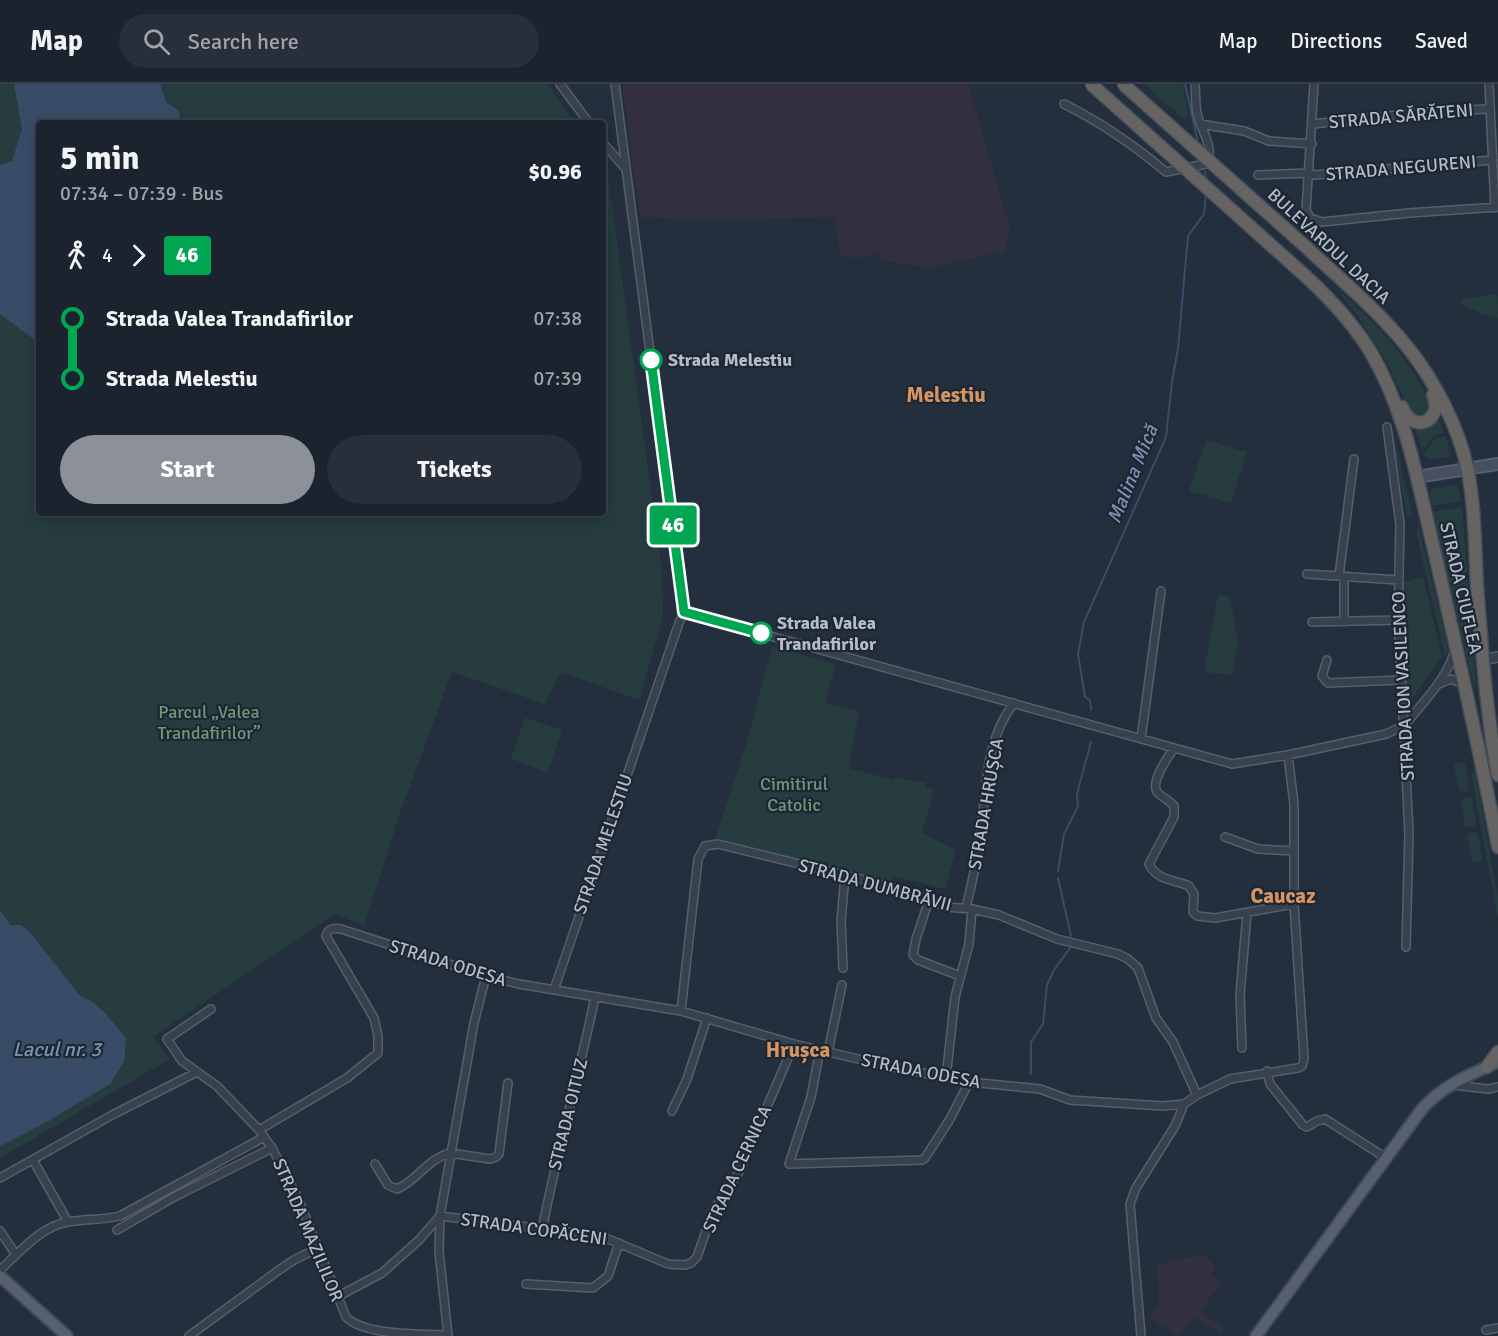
<!DOCTYPE html>
<html lang="en">
<head>
<meta charset="utf-8">
<style>
	:root { --surface:#1b232e; --page:#282f3a; --text:#f1f3f6; --muted:#a0a4aa; --line:#39404a; --accent:#8c9099 }
	body { margin:0; font-family:Signika,sans-serif; background:var(--page); color:var(--text); height:100vh; display:flex; flex-direction:column; font-size:22px; white-space:nowrap }
	* { box-sizing:border-box; margin:0 }
	p { font-size:20px; color:var(--muted) }
	.icon { flex:none; width:33px; height:33px; fill:none; stroke:currentColor; stroke-width:2; stroke-linecap:round; stroke-linejoin:round }
	.map { position:relative; flex:1; overflow:hidden }
	.drawer { position:absolute; left:36px; top:36px; width:570px; height:396px; display:flex; flex-direction:column; background:var(--surface); border-radius:6px; box-shadow:0 3px 15px #0003,0 0 0 2px var(--line) }
	.drawer>* { flex:none }
	.badge { padding:0 12px; border-radius:4px; font-size:21px; line-height:39px }
	.map>.badge { position:absolute; translate:-50% -50%; box-shadow:0 0 0 3px #fff }
	.legs { display:flex; align-items:center; gap:9px; height:66px; padding:0 24px; font-size:20px }
	.legs p { margin-inline-start:auto }
	.summary { display:flex; align-items:center; justify-content:space-between; height:102px; padding:0 24px }
	h1 { font-size:33px; font-weight:800; line-height:45px }
	.action { display:flex; gap:12px; margin-top:auto; padding:12px 24px }
	.action a { flex:1; height:69px; border-radius:36px; background:var(--accent); color:#fff; font-size:24px; font-weight:800; line-height:69px; text-align:center }
	.action a+a { background:var(--page); color:var(--text) }
	ul { padding:0 24px; list-style:none }
	li { display:flex; align-items:center; gap:21px; height:60px; font-size:22px }
	li i { display:grid; place-items:center; width:9px; height:100%; margin:0 8px; background:currentColor }
	li i::after { content:''; width:15px; height:15px; margin:-8px; border:4px solid; border-radius:50%; background:var(--surface) }
	li p { margin-inline-start:auto }
	li:first-child i { background:linear-gradient(#0000 50%,currentColor 0) }
	li:last-child i { background:linear-gradient(currentColor 50%,#0000 0) }
	header { display:flex; align-items:center; gap:36px; box-sizing:border-box; height:84px; padding:0 30px; background:var(--surface); border-bottom:2px solid var(--line) }
	header strong { font-size:28px }
	nav { display:flex; gap:33px; margin-inline-start:auto; font-size:21px }
	.search { width:420px; height:54px; background:var(--page); display:flex; align-items:center; gap:15px; box-sizing:border-box; padding:0 21px; border-radius:33px; color:var(--muted); font-size:22px }
	.map>svg:first-child { display:block }
	.medical { fill:#32303f }
	.green { fill:#263c3f }
	.water { fill:#394c67 }
	.lines { fill:none; stroke-linecap:round; stroke-linejoin:round }
	.stream { stroke:#394c67; stroke-width:2 }
	.minor-casing { stroke:#565f6c; stroke-width:10 }
	.tertiary-casing { stroke:#565f6c; stroke-width:12 }
	.secondary-casing { stroke:#565f6c; stroke-width:14 }
	.primary-casing { stroke:#414a57; stroke-width:14 }
	.trunk-casing { stroke:#434c59; stroke-width:15 }
	.minor { stroke:#38414e; stroke-width:7 }
	.tertiary { stroke:#38414e; stroke-width:9 }
	.secondary { stroke:#465061; stroke-width:10 }
	.primary { stroke:#56606e; stroke-width:10 }
	.trunk { stroke:#656462; stroke-width:12 }
	.trunk-bridge-casing { stroke:#434c59; stroke-width:15; stroke-linecap:butt }
	.trunk-bridge { stroke:#656462; stroke-width:12 }
	.line-1-casing { stroke:#fff; stroke-width:14 }
	.line-1 { stroke:#00a651; stroke-width:9 }
	.stop-1-dot { fill:#fff; stroke:#00a651; stroke-width:3 }
	.labels { text-anchor:middle; stroke-width:4.5; stroke-linejoin:round; paint-order:stroke }
	.street-label { font-size:18px; fill:#b4bcc9; stroke:#1d2633 }
	.stop-label { font-size:18px; font-weight:bold; fill:#b4bcc9; stroke:#1d2633; text-anchor:start }
	.park-label { font-size:18px; fill:#6b9a76; stroke:#1d2633 }
	.water-label { font-size:20px; font-style:italic; fill:#7c92b1; stroke:#1d2633 }
	.quarter-label { font-size:21px; font-weight:bold; fill:#d59563; stroke:#1d2633 }
</style>
</head>
<body>
<header>
<strong>Map</strong>
<div class="search"><svg class="icon" aria-label="search" viewBox="0 0 24 24"><circle cx="10" cy="10" r="6"/><path d="M15 15l6 6"/></svg>Search here</div>
<nav><a>Map</a><a>Directions</a><a>Saved</a></nav>
</header>
<div class="map">
<svg width="1498" height="1252" viewBox="0 0 1498 1252">
	<rect width="100%" height="100%" fill="#242f3e"/>
	<path class="medical" d="M622,0H968L1010,145L1005,167L928,184L882,176L880,168L860,174L842,172L840,168L835,133L710,136L640,133Z
		M1202,1171L1216,1182L1211,1190L1222,1198L1200,1227L1223,1244L1220,1250L1196,1233L1179,1252H1177L1149,1233L1159,1218L1157,1181Z"/>
	<path class="green" d="M0,0H547L575,39H39V429H603V79L607,85L662,487L663,534L639,616L561,588L545,620L452,588L400,729L364,842L335,830L153,953L170,975L0,1074Z
		M1143,0H1183L1188,32L1185,36Z
		M1335,203C1388,250 1417,283 1444,349L1435,351L1422,366L1405,317L1386,276L1357,231Z
		M1497,210L1498,234L1482,230L1461,220L1463,215Z
		M1393,347L1412,430L1407,432L1395,373Z
		M1445,352L1451,369L1450,372C1441,374 1429,379 1423,370L1436,354Z
		M1206,356L1247,368L1231,419L1189,407Z
		M1456,401L1459,403L1461,417L1431,422L1429,413L1432,405Z
		M1462,423L1476,602H1474L1432,428Z
		M1418,438L1448,564L1446,575L1416,449Z
		M1423,493L1442,573L1412,614L1406,607L1398,500Z
		M1218,511L1230,513L1238,559L1232,591L1204,588Z
		M772,563L836,580L825,619L859,627L849,684L893,696L895,693L926,699V704L934,705L922,749L956,766L945,805L893,792L892,799L715,754L747,657Z
		M525,634L562,646L548,688L511,675Z
		M1462,678L1465,680L1469,704L1468,707L1462,708L1459,706L1454,681Z
		M1475,688L1498,813V836L1472,694V690Z
		M1469,713L1472,715L1476,740L1474,742L1468,743L1465,741L1461,716Z
		M1475,748L1478,750L1482,775L1481,778H1474L1472,776L1467,752L1469,749Z"/>
	<path class="water" d="M14,0H160L166,18L179,27L181,39H39V259L0,230V81L12,77L22,45Z
		M0,827L11,841H21L29,847L80,912L91,917L105,929L126,954L124,978L110,1000L43,1040L0,1062Z"/>
	<g class="lines">
		<path class="stream" d="M1185,0L1198,59
			M1205,88L1207,97
			M1091,626L1090,616L1085,613L1078,570L1084,538L1166,353L1172,297L1178,265L1188,152L1204,130L1206,108
			M1058,787L1064,750L1078,722L1077,710L1091,658
			M1058,794L1071,852
			M1031,990V958L1043,940L1047,901L1054,886L1070,864"/>
		<defs>
			<path id="minor" d="M560,0L589,39
				M1314,0L1306,126L1310,134L1322,138L1409,129L1498,123
				M1489,0L1495,124
				M1064,20C1102,39 1134,61 1166,88L1206,80C1216,63 1200,46 1197,29C1195,20 1196,10 1195,0
				M1200,40L1244,47L1269,57L1312,60
				M1313,40L1436,27L1490,25
				M603,59L625,84
				M1258,91L1309,89L1314,91L1493,76
				M1387,343L1400,440L1398,536L1409,749L1406,863
				M1307,490L1398,496
				M1339,492L1354,375
				M684,528L1232,680L1288,671L1386,650L1405,641C1423,618 1447,595 1455,566
				M1312,538L1398,536
				M1344,538V492
				M1327,576L1322,592L1328,599L1401,596
				M1439,600L1451,595L1464,600
				M1141,655L1161,507
				M1174,664C1168,673 1149,699 1158,709C1163,714 1169,716 1174,722V733L1149,780C1156,796 1175,796 1189,802L1194,810L1193,828L1197,832L1215,834L1294,820
				M1225,753L1258,765L1294,767
				M929,816L916,855L913,871L918,876L960,892
				M966,824C971,801 977,779 980,756C986,711 984,657 1014,619
				M843,884L841,837L845,792
				M554,906L679,539L684,528L615,0
				M211,925L167,955L182,977L217,1002L259,1046L272,1064L298,1114L346,1233C365,1252 421,1250 448,1251
				M681,927L698,775L705,762L718,760L873,798L912,809L946,823L972,825L999,831L1057,855L1118,870L1128,875L1138,884L1156,934L1173,958L1197,1011
				M1242,964L1240,911L1247,829
				M820,966L811,1013L789,1080L922,1076L925,1074L950,1035L969,998
				M828,968L842,901
				M1267,987L1270,1000L1303,1041L1307,1043L1317,1037L1325,1035L1386,1074
				M946,994L955,913L969,860L972,825
				M1453,1001L1488,1005L1498,1003
				M672,1027L687,995L707,934
				M259,1046L347,994L378,969V952L374,934L326,852C328,844 334,844 341,845L486,892L519,900L681,927L794,960L888,982L969,998L1040,1005L1070,1016L1163,1022L1184,1020L1197,1011L1230,995L1298,984L1302,982L1304,975L1294,820V720L1288,671
				M33,1076L68,1138
				M375,1080L388,1101L397,1105C417,1097 427,1075 450,1069L490,1075L496,1073L499,1070L508,999
				M0,1094L114,1030L197,988
				M117,1146L176,1112L272,1064
				M542,1146C557,1068 579,991 595,913
				M0,1147L16,1171
				M0,1186C20,1168 41,1142 68,1138C85,1135 103,1136 120,1132L264,1053
				M526,1200L593,1204L608,1192L619,1159
				M337,1213L382,1189L419,1156L440,1132L601,1152L668,1180L685,1181L691,1179L697,1173L713,1127L739,1088L794,960
				M1486,1246L1498,1244
				M189,1252L279,1186L294,1176L318,1164
				M448,1252L439,1167L440,1132L474,939L486,892
				M1141,1252L1130,1120L1136,1104L1175,1042L1184,1020"/>
			<path id="tertiary" d="M1482,576L1498,573"/>
			<path id="secondary" d="M1417,393L1498,380"/>
			<path id="primary" d="M0,1192L67,1252
				M1256,1252L1422,1025C1442,1002 1471,990 1498,978"/>
			<path id="trunk" d="M1306,163C1341,196 1379,227 1409,265C1435,298 1458,342 1467,383C1475,421 1475,463 1477,501C1482,565 1486,628 1498,691
				M1292,180C1322,206 1349,233 1370,267C1407,329 1418,401 1435,470C1457,568 1480,665 1498,763
				M1402,323C1413,352 1444,336 1433,311
				M1487,983L1498,968"/>
		</defs>
		<use href="#minor" class="minor-casing"/>
		<use href="#tertiary" class="tertiary-casing"/>
		<use href="#secondary" class="secondary-casing"/>
		<use href="#primary" class="primary-casing"/>
		<use href="#trunk" class="trunk-casing"/>
		<use href="#minor" class="minor"/>
		<use href="#tertiary" class="tertiary"/>
		<use href="#secondary" class="secondary"/>
		<use href="#primary" class="primary"/>
		<use href="#trunk" class="trunk"/>
		<defs>
			<path id="trunk-bridge" d="M1091,0L1292,180
				M1123,0L1306,163"/>
		</defs>
		<use href="#trunk-bridge" class="trunk-bridge-casing"/>
		<use href="#trunk-bridge" class="trunk-bridge"/>
	</g>
	<g class="lines">
		<defs>
			<path id="line-1" d="M651,276L684,528L761,549"/>
		</defs>
		<use href="#line-1" class="line-1-casing"/>
		<use href="#line-1" class="line-1"/>
	</g>
	<g class="stop-1-dot">
		<circle cx="651" cy="276" r="10"/>
		<circle cx="761" cy="549" r="10"/>
	</g>
	<g class="labels">
		<g class="street-label">
			<text transform="translate(1401 32) rotate(-5)" y="6">STRADA SĂRĂTENI</text>
			<text transform="translate(1401 84) rotate(-5)" y="6">STRADA NEGURENI</text>
			<text transform="translate(1329 162) rotate(43)" y="6">BULEVARDUL DACIA</text>
			<text transform="translate(1461 504) rotate(77)" y="6">STRADA CIUFLEA</text>
			<text transform="translate(1403 602) rotate(-93)" y="6">STRADA ION VASILENCO</text>
			<text transform="translate(986 720) rotate(-80)" y="6">STRADA HRUȘCA</text>
			<text transform="translate(603 760) rotate(-71)" y="6">STRADA MELESTIU</text>
			<text transform="translate(875 801) rotate(15)" y="6">STRADA DUMBRĂVII</text>
			<text transform="translate(448 879) rotate(17)" y="6">STRADA ODESA</text>
			<text transform="translate(921 987) rotate(11)" y="6">STRADA ODESA</text>
			<text transform="translate(568 1030) rotate(-76)" y="6">STRADA OITUZ</text>
			<text transform="translate(737 1085) rotate(-65)" y="6">STRADA CERNICA</text>
			<text transform="translate(534 1145) rotate(8)" y="6">STRADA COPĂCENI</text>
			<text transform="translate(308 1146) rotate(67)" y="6">STRADA MAZILILOR</text>
		</g>
		<g class="stop-label">
			<text x="668" y="282">Strada Melestiu</text>
			<text x="777" y="545">Strada Valea<tspan x="777" dy="21">Trandafirilor</tspan></text>
		</g>
		<g class="park-label">
			<text x="209" y="634">Parcul „Valea<tspan x="209" dy="21">Trandafirilor”</tspan></text>
			<text x="794" y="706">Cimitirul<tspan x="794" dy="21">Catolic</tspan></text>
		</g>
		<g class="water-label">
			<text transform="translate(1132 390) rotate(-68)" y="7">Malina Mică</text>
			<text x="57" y="972">Lacul nr. 3</text>
		</g>
		<g class="quarter-label">
			<text x="946" y="318">Melestiu</text>
			<text x="1283" y="819">Caucaz</text>
			<text x="798" y="973">Hrușca</text>
		</g>
	</g>
</svg>
<b class="badge" style="left:673px;top:441px;background:#00a651;color:#fff">46</b>
<section class="drawer">
<div class="summary"><div><h1>5 min</h1><p>07:34 – 07:39 · Bus</p></div><b>$0.96</b></div>
<div class="legs"><svg class="icon" aria-label="walk" viewBox="0 0 24 24"><circle cx="13" cy="4" r="2"/><path d="M13 8l-2 6 4 7M11 14l-3 7M7 12l3-4h3l4 4"/></svg>4<svg class="icon" aria-label="forward" viewBox="0 0 24 24"><path d="M9 5l7 7-7 7"/></svg><b class="badge" style="background:#00a651;color:#fff">46</b></div>
<ul>
<li><i style="color:#00a651"></i><b>Strada Valea Trandafirilor</b><p>07:38</p></li>
<li><i style="color:#00a651"></i><b>Strada Melestiu</b><p>07:39</p></li>
</ul>
<div class="action"><a>Start</a><a>Tickets</a></div>
</section>
</div>
</body>
</html>
